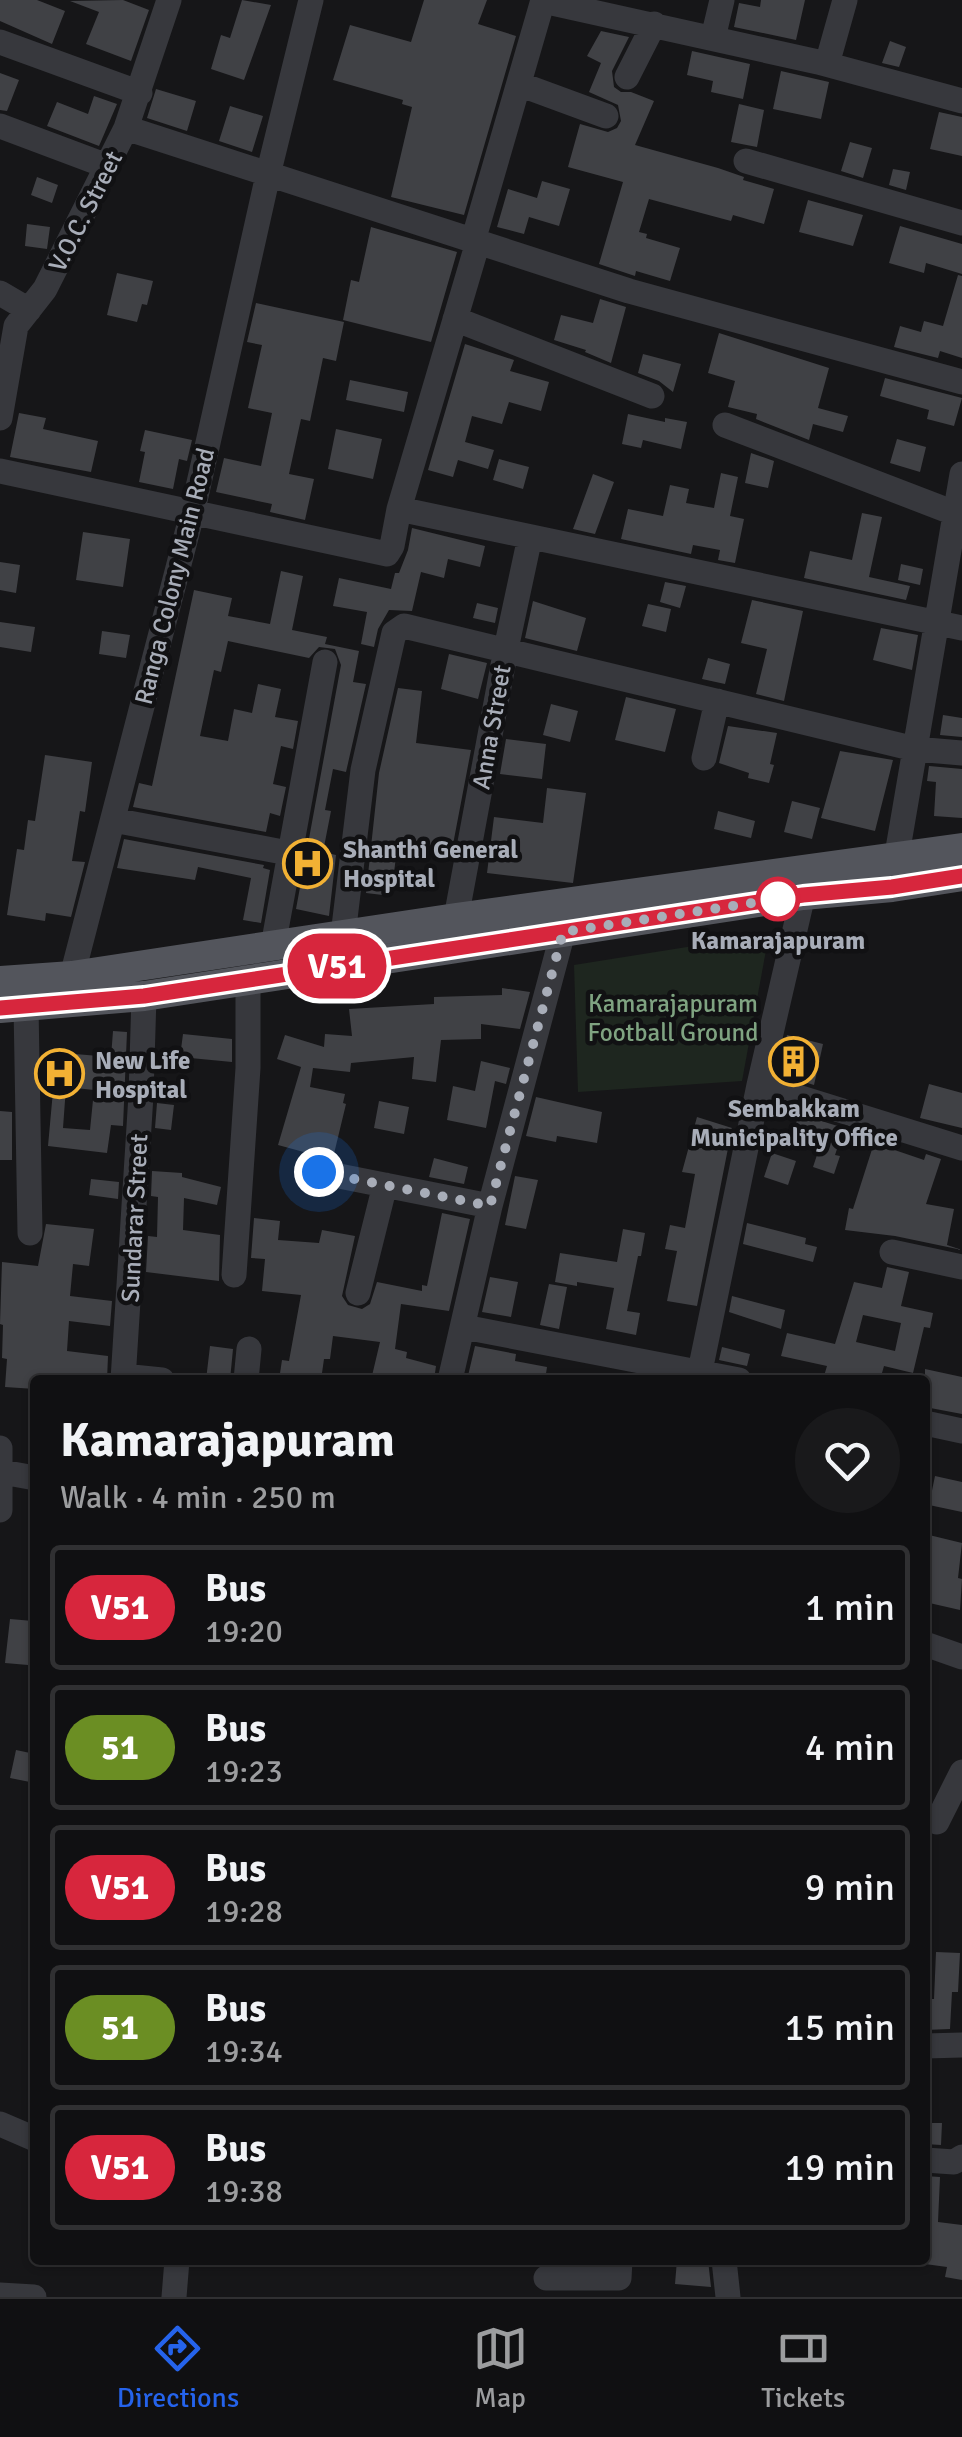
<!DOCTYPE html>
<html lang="en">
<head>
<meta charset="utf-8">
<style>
	:root { --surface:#101012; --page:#19191b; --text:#f1f3f6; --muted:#9c9d9f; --line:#303032; --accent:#2563eb }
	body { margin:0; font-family:Signika,sans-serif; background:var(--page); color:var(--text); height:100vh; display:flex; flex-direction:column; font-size:38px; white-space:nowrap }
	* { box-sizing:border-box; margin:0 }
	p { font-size:32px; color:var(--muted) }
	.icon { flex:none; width:55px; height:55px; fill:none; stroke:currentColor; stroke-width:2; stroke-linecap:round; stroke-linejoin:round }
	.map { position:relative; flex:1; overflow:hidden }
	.drawer { position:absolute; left:30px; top:1375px; width:900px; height:890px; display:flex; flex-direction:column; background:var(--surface); border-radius:10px; box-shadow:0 2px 8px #0004,0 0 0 2px var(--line) }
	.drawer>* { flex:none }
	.badge { padding:0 20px; border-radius:32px; font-size:35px; line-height:65px }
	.you { position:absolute; width:50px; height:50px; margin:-25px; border:8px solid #fff; border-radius:50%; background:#1a73e8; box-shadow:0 0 0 15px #1a73e833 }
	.map>.badge { position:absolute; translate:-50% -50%; box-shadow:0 0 0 5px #fff }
	.round { display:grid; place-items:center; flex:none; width:105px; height:105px; border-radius:52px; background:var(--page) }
	.headline { display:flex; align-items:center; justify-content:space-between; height:170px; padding:0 30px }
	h1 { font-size:48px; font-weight:700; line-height:75px }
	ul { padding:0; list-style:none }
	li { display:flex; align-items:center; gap:30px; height:125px; margin:0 20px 15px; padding:0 10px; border:5px solid var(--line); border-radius:10px }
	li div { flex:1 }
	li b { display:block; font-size:38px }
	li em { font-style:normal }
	li .badge { min-width:110px; font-weight:700; text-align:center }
	.dock { display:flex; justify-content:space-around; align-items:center; height:140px; border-top:2px solid var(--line); background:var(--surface); font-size:28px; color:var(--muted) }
	.dock a { display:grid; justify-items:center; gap:5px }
	.dock .active { color:var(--accent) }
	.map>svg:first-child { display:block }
	.green { fill:#1e261f }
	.building { fill:#404145; fill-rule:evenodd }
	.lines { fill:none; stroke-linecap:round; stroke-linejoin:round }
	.minor { stroke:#37383d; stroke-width:25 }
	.major { stroke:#53555c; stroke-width:30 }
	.line-casing { stroke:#fff; stroke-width:22 }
	.line { stroke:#d7263d; stroke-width:15 }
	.walk { stroke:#a8adb8; stroke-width:10; stroke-dasharray:0 18 }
	.stop-dot { fill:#fff; stroke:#d7263d; stroke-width:5 }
	.labels { text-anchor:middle; stroke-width:9; stroke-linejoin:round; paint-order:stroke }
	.street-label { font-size:25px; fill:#a8adb8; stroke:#111113 }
	.poi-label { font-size:25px; font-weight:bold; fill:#a8adb8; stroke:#111113; text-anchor:start }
	.stop-label { font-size:25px; font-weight:bold; fill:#a8adb8; stroke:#111113 }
	.park-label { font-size:25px; fill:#7fa381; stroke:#111113 }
</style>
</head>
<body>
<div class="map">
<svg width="962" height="2297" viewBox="0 0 962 2297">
	<rect width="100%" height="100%" fill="#161618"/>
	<path class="green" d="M769,934L742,1081L578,1092L574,965Z"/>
	<path class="building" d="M0,0H37L65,11L52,44L0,21Z
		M123,0L149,10L131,61L86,44L99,12L70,1Z
		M242,0L271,5L244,80L211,69L221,35L230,38Z
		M424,0H487L478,24L516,36L464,215L391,197L412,107L402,104L403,100L333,80L350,25L411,42Z
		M761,0H805L796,40L734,27L739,3L760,7Z
		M601,31L629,37L612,71L614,87L621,92H631L654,101L635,145L718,168L744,177L743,180L774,189L764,224L733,215L731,221L649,199L639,232L647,234L646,238L680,248L670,281L636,271L635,276L599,264L623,182L568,167L580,124L608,132L617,128L621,121L618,105L589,92L601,63L587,56Z
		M890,41L906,47L899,67L882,63Z
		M692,51L750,64L743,99L711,92L713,81L687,75Z
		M781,71L829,82L821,119L773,109Z
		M0,73L19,80L7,111L0,110Z
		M156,89L196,101L187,131L147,118Z
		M94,96L117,104L99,146L47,126L57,102L88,114Z
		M739,104L764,110L757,147L731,142Z
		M230,106L263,116L252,152L219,141Z
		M939,112L962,117V156L930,149Z
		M850,142L872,148L863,178L841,171Z
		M893,169L910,172L906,190L889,185Z
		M37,177L58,185L52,203L31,195Z
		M542,181L570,189L559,226L529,217L524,234L497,227L508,189L537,198Z
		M808,200L863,215L853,246L799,232Z
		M27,224L50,227L47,249L25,246Z
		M900,226L962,244V274L926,263L924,273L889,263Z
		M371,227L457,252L431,342L343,320L351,280L359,282Z
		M117,273L153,281L147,305L142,304L137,322L107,315Z
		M958,275L962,276V358L940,351L938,358L894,347L900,326L921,332L924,321L943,326Z
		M600,299L626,307L611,363L585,352L586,350L554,340L561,315L593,323Z
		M256,303L344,322L336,361L323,358L310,421L301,419L289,474L314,479L305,520L270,512L272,504L216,492L224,458L261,466L272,413L248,408L262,345L247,342Z
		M719,333L829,368L818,408L848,416L843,432L813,424L809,440L756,419L757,414L728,407L735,381L708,373Z
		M465,344L514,360L510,371L549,382L541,411L509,402L502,424L472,416L465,442L494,450L488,469L458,460L453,477L428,470Z
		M643,354L681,364L673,392L659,381L638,373Z
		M885,378L962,398L954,426L927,419L929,410L880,396Z
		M350,380L408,392L404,412L346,400Z
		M19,413L46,418L43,429L98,441L91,472L10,457Z
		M628,414L665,422V418L687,422L681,449L643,440L641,448L622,444Z
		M336,429L382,439L373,479L328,469Z
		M145,430L192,440L187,461L179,459L173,489L139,482L145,452L140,451Z
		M897,439L926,447L920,472L890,463Z
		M751,453L774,461L768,488L745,483Z
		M499,459L529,467L523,489L493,480Z
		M721,473L738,477L730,516L744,519L735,563L718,560L720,550L693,545L691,554L621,539L628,509L663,516L670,485L689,489L686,503L714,508Z
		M593,474L614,482L595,534L573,529Z
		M862,513L882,517L869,577L910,586L906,600L804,578L810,551L852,560Z
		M412,528L485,546L480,567L448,559L444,578L421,572L412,611L389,610L378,629L374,647L361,644L367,612L333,606L339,578L391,589L395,573H399L408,550Z
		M83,532L130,539L123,587L76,580Z
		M0,562L20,565L16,593L0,590Z
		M901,564L923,569L920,585L898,580Z
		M281,571L303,576L292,630L327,637L325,644L359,651L353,682L366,684L346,772L333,769L325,810L331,811L323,852L336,855L329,916L296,909L341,665L335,649L319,647L309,658L228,641L221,672L214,670L200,736L228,741L234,709L252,713L258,684L281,689L275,717L298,721L293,749L281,746L273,784L286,787L280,816L270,813L266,832L133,807L139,783L152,786L194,590L232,598L228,616L270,624Z
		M665,582L686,586L680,608L660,602Z
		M752,600L803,611L784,701L756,694L767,649L741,643Z
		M533,601L586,618L577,651L525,638Z
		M477,603L498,608L495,623L473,618Z
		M648,604L671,609L666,632L642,626Z
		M0,622L35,627L31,652L0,647Z
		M881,628L918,635L912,670L873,660Z
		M102,631L130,635L126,658L99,654Z
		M449,654L487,663L478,699L441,689Z
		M708,658L730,664L725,684L702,679Z
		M398,688L422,691L416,743L471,750L451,855L397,849L391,896L366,893L379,773Z
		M626,697L676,709L665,752L615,740Z
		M551,704L578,711L570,742L543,735Z
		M943,715L962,718V737L940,735Z
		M728,726L777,733L770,764L774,765L769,783L748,778L749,773L719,763Z
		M506,739L546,744L542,779L500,774Z
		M840,751L893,760L875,831L821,818Z
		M45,755L92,762L85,812L80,811L72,861L85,862L71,917L46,913L45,921L7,915L17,849L24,850L28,820L35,821Z
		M929,766L962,769V818L934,816L936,782L927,781Z
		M547,788L586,793L573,883L487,873L494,817L543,823Z
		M792,801L820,808L812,839L784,832Z
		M718,811L755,821L751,838L714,829Z
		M124,839L264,865L263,868L270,870L261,923L243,920L251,878L198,867L195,880L117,868Z
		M502,988L530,992L520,1029L481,1024V1039L441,1040L436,1082L412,1079L414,1057L351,1063L350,1072L313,1068L310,1087L345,1094L343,1103L346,1104L333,1158L321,1156L310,1159L311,1154L278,1145L301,1067L277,1059L285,1035L324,1047L325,1034L352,1036L349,1009L434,1004V997L502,995Z
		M113,1031L127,1032L123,1126L111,1125L107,1153L48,1146L53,1091L47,1090L51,1052L111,1057ZM66,1087L94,1090L90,1130L63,1128Z
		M183,1034L232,1039V1062L180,1057Z
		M787,1035L823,1044L814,1085L778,1074Z
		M481,1061L510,1068L506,1084L495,1081L486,1128L447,1120L453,1086L475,1091Z
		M929,1084L962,1093V1128L920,1118Z
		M536,1097L602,1112L597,1143L557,1136L556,1142L526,1136Z
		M379,1101L409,1107L404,1134L374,1128Z
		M157,1103L174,1105L171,1130L155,1128Z
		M0,1111L12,1112V1160H0Z
		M799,1114L844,1128L835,1155L840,1156L834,1174L813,1167L822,1140L794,1130Z
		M697,1117L732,1128L697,1306L667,1301L677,1251L665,1249L670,1225L685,1228L695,1174L682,1172Z
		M874,1143L924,1160L926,1154L941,1159L926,1204L954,1209L947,1245L962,1250L895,1236L845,1230L849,1208L853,1209Z
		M772,1153L796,1161L788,1185L764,1177Z
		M434,1158L468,1167L464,1184L429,1177Z
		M152,1171L182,1173V1177L221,1187L217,1205L184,1198L183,1230L220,1235L219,1281L146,1272L148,1236L157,1237L158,1197L151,1196Z
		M515,1176L538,1180L526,1229L505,1225Z
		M91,1179L119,1182L118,1199L89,1195Z
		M442,1213L470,1219L449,1311L401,1304L395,1349L407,1352L406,1358L436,1366L434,1380H371L380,1342L333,1336L330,1359H324L321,1380H279L282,1360L289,1361L301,1295L262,1291L265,1259L251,1258L254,1218L280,1221L278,1240L319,1243L322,1230L355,1236L342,1296L348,1305L362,1309L370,1304L377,1282L422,1291V1285L427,1286Z
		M747,1223L806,1238L805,1244L817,1247L813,1262L743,1244Z
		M46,1224L94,1229L89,1266L73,1264L70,1296L112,1301L110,1326L69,1321L67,1351L108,1356L107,1380H35V1389L5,1387L7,1359L2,1358L3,1325L0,1324L2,1262L38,1266Z
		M623,1229L645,1233L641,1256H638L627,1311L640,1313L636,1335L606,1329L614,1288L577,1282V1286L555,1282L560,1253L617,1262Z
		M887,1267L909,1272L901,1306L933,1313L930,1328L924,1327L913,1373L884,1366L880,1380H843L824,1376L827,1366L781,1356L787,1333L835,1344L854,1282L882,1288ZM863,1315L901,1323L895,1351L856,1342Z
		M490,1277L518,1282L511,1317L482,1312Z
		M549,1284L567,1287L559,1329L540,1325Z
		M732,1296L785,1310L781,1329L729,1312Z
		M210,1346L233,1349L230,1380H206Z
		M475,1346L516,1354L515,1361L547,1367L545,1380H467Z
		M722,1347L750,1354L747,1366L719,1360Z
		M925,1369L962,1377V1414L925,1407Z
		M935,1476L962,1482V1512L929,1505Z
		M925,1534L962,1543L958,1578L962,1579L960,1610L925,1602L931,1563L925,1562Z
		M10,1619L33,1621L28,1665L5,1663Z
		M16,1750L35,1754V1783L10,1778Z
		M936,1952L960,1953L958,1992H952L950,2029L925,2030V1999H934Z
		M925,2123H942L941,2145L925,2144Z
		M925,2176L940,2177L938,2222L962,2225V2280L945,2277L947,2267L925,2264Z
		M677,2260H708L711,2287L675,2284Z"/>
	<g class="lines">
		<path class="minor" d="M543,1L818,62L962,101
			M713,38L722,0
			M0,42L140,93
			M827,64L845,0
			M627,77L654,24
			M519,84L606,116
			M0,126L107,166
			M126,128L629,291L962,382
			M746,161L962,223
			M473,241L543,0
			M0,293L29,310
			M455,319L652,396
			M0,418L16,326L45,289L126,128L169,0
			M725,425L962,516
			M0,471L387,554L392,546L399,509L478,242
			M399,509L962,628
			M704,758L717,701
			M113,820L288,853
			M894,872L962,474
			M456,918L506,649L530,537
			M343,935L363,770L394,633L404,626L915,749L962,753
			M273,946L325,662
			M72,976L192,514L268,175L311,0
			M26,1006L30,1233
			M759,1085L962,1148
			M319,1172L490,1206
			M892,1252L962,1267
			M234,1275L248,1068V980
			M358,1293L385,1185
			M464,1327L739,1380
			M700,1371L759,1085L803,895
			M123,1376L162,1380
			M123,1380L141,1095L144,996
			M246,1380L249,1349
			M450,1380L490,1206L563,932
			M925,1423L962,1431
			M0,1448V1510
			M2,1472L35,1478
			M925,1644L962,1657
			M937,1822L962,1772
			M925,2046L962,2045
			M0,2124L35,2139
			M925,2160L954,2162L962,2157
			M724,2260L728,2297
			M546,2278H619L620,2260
			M0,2295L34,2297
			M174,2297L177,2260"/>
		<path class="major" d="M0,981L72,976L456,918L962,848
			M0,1008L144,996L803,895L892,887L962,876"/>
	</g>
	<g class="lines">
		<defs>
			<path id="line" d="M0,1008L144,996L803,895L892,887L962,876"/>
		</defs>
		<use href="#line" class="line-casing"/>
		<use href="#line" class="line"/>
		<path class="walk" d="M319,1172L490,1206L563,932L778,899"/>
	</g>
	<defs>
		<symbol id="hospital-ring" viewBox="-11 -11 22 22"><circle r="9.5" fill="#111113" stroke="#f2b134" stroke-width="1.5"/><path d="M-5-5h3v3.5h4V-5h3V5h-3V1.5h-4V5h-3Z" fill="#f2b134"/></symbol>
		<symbol id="building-ring" viewBox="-11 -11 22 22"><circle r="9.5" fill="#111113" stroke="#f2b134" stroke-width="1.5"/><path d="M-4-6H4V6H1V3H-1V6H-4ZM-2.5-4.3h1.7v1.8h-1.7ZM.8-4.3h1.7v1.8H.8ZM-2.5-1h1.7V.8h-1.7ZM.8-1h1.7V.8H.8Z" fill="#f2b134"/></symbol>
	</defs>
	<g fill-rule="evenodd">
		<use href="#hospital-ring" x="280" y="836" width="55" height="55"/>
		<use href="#building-ring" x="766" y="1034" width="55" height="55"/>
		<use href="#hospital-ring" x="32" y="1046" width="55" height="55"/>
	</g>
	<circle class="stop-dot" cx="778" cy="899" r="20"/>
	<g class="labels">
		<g class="street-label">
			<text transform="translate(85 211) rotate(-63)" y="9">V.O.C. Street</text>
			<text transform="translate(174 576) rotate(-76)" y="9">Ranga Colony Main Road</text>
			<text transform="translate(491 727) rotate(-80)" y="9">Anna Street</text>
			<text transform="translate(134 1218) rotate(-87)" y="9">Sundarar Street</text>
		</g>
		<g class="poi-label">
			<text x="343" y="858">Shanthi General<tspan x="343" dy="29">Hospital</tspan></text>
			<text x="95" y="1069">New Life<tspan x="95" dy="29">Hospital</tspan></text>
			<text x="794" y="1117" text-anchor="middle">Sembakkam<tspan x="794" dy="29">Municipality Office</tspan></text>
		</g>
		<g class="stop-label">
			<text x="778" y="949">Kamarajapuram</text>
		</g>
		<g class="park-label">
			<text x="673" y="1012">Kamarajapuram<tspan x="673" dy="29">Football Ground</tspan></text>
		</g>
	</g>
</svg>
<div class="you" style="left:319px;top:1172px"></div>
<b class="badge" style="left:337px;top:966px;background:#d7263d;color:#fff">V51</b>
<section class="drawer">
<div class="headline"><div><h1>Kamarajapuram</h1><p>Walk · 4 min · 250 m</p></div><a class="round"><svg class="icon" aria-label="heart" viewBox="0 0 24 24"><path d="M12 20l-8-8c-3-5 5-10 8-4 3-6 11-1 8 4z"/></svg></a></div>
<ul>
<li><span class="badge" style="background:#d7263d;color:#fff">V51</span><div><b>Bus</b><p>19:20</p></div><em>1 min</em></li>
<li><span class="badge" style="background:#6b8e23;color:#fff">51</span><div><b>Bus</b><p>19:23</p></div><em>4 min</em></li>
<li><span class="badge" style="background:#d7263d;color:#fff">V51</span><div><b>Bus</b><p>19:28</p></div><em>9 min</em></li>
<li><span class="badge" style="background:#6b8e23;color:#fff">51</span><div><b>Bus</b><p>19:34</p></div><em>15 min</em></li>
<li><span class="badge" style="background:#d7263d;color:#fff">V51</span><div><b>Bus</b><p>19:38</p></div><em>19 min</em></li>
</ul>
</section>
</div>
<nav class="dock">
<a class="active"><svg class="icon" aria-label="directions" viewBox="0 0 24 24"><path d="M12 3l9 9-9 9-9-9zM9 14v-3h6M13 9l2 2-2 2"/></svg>Directions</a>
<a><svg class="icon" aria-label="map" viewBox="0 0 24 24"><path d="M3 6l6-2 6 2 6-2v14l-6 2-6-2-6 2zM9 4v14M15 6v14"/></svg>Map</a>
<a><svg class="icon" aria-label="tickets" viewBox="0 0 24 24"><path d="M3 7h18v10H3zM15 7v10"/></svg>Tickets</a>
</nav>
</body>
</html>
